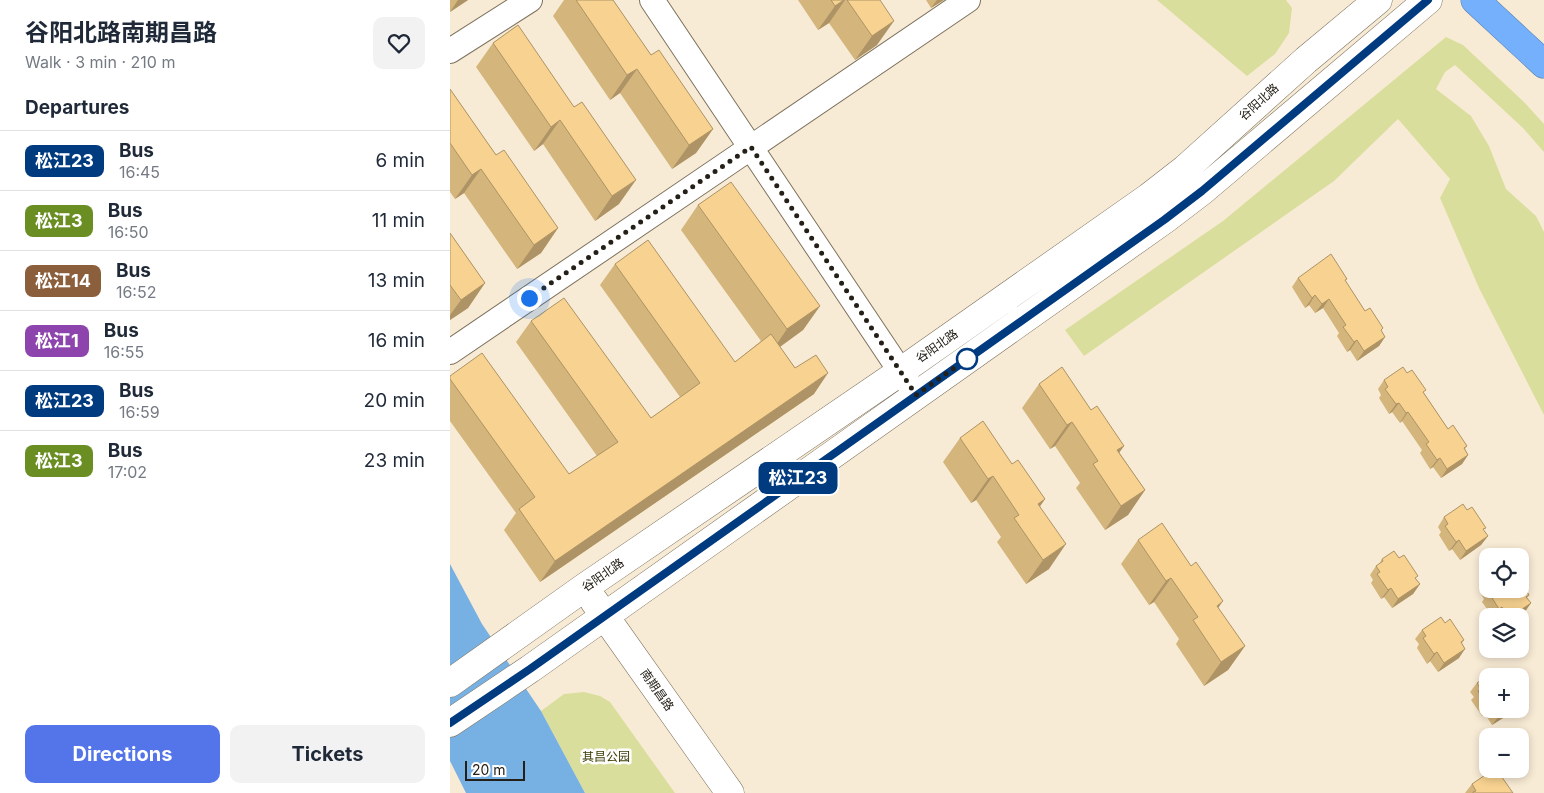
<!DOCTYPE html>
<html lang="en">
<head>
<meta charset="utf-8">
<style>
	:root { --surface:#fff; --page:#f2f2f3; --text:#1f2937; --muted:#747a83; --line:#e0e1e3; --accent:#5474e9 }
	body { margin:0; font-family:Inter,"Noto Sans SC",sans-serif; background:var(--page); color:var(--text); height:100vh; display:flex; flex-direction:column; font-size:19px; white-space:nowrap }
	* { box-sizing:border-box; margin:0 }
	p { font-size:16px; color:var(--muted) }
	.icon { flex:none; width:28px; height:28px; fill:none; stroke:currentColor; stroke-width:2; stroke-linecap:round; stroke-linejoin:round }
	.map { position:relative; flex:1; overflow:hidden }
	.side { display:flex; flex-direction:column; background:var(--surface); width:450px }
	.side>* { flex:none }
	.badge { padding:0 10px; border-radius:8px; font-size:18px; line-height:32px }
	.fabs { position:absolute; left:1029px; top:548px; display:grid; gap:10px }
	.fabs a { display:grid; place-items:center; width:50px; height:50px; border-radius:10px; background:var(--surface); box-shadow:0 2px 8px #0003; font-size:25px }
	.scale { position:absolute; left:15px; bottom:12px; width:60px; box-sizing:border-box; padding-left:5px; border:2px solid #242018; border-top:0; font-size:14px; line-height:18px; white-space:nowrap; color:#242018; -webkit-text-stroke:4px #fff; paint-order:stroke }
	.you { position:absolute; width:25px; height:25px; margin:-12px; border:4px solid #fff; border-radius:50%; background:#1a73e8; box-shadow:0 0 0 8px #1a73e833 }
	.map>.badge { position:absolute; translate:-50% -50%; box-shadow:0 0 0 2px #fff }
	h2 { padding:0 25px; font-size:19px; line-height:45px }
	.round { display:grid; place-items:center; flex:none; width:52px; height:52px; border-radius:10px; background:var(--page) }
	.headline { display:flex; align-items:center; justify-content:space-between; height:85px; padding:0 25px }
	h1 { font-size:24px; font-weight:700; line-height:38px }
	.primary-button { display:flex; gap:10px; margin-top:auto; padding:10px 25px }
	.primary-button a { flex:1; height:58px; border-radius:10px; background:var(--accent); color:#fff; font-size:20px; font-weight:700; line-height:58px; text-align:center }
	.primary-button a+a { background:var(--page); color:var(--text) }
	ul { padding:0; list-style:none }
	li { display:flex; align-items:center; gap:15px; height:60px; padding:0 25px; border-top:1px solid var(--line) }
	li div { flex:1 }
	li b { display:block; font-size:19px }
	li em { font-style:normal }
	li .badge { min-width:55px; font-weight:700; text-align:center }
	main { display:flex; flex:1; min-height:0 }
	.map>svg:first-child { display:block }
	.green { fill:#dade9d }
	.water { fill:#77b0e2 }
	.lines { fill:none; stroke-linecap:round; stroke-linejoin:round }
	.street-casing { stroke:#7d725e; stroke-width:26 }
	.secondary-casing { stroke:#7d725e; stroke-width:29 }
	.highway-casing { stroke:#587eac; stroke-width:29 }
	.street { stroke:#fff; stroke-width:24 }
	.secondary { stroke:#fff; stroke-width:28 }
	.highway { stroke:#74b0fc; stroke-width:28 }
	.wall { fill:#d4b57c }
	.shaded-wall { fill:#ad9365 }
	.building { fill:#f7d290; stroke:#ad9365 }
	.line-casing { stroke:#fff; stroke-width:11 }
	.line { stroke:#003b80; stroke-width:8 }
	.walk { stroke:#242018; stroke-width:5; stroke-dasharray:0 9 }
	.stop-dot { fill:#fff; stroke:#003b80; stroke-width:2.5 }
	.labels { text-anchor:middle; stroke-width:5; stroke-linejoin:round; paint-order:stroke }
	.street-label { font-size:12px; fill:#242018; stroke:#fff }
	.park-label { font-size:12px; fill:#3a3b01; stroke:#fff }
</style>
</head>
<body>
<main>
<section class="side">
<div class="headline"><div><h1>谷阳北路南期昌路</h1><p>Walk · 3 min · 210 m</p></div><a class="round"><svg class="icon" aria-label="heart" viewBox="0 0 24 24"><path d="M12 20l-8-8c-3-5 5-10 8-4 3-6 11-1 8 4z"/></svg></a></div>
<h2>Departures</h2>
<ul>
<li><span class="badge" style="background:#003b80;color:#fff">松江23</span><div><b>Bus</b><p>16:45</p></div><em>6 min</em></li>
<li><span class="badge" style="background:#6b8e23;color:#fff">松江3</span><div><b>Bus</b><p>16:50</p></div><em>11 min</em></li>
<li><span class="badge" style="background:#8b5e3c;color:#fff">松江14</span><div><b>Bus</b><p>16:52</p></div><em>13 min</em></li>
<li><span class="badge" style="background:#8e44ad;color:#fff">松江1</span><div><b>Bus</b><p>16:55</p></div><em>16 min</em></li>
<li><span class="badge" style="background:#003b80;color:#fff">松江23</span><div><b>Bus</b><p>16:59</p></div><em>20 min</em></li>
<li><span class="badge" style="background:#6b8e23;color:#fff">松江3</span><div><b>Bus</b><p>17:02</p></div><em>23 min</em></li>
</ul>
<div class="primary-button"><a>Directions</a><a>Tickets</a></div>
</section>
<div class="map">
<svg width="1094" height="793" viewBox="0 0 1094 793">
	<rect width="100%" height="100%" fill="#f8ebd5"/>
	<path class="green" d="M707,0H836L842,8L839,33L825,54L797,76Z
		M996,37L1013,45L1074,102L1094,124V152L1073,128L1005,65L995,72L986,89L1021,116L1039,146L1056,189L1086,216L1094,232V415L1029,288L990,198L1000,179L948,119L884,181L634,356L615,330L773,221Z
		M134,692L150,696L160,702L225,793H135L91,711L114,694Z"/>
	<path class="water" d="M0,564L32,624L91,711L135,793H16L0,761Z"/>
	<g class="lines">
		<defs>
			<path id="street" d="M202,0L461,387
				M0,51L80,0
				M0,352L518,0"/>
			<path id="secondary" d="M144,601L280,793
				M0,683L135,587L450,372L699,197L735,169L856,60L928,0
				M0,723L80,669L714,220L752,191L978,0"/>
			<path id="highway" d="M1025,0L1094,64"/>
		</defs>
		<use href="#street" class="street-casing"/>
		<use href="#secondary" class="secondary-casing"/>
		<use href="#highway" class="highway-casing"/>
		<use href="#street" class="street"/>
		<use href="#secondary" class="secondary"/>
		<use href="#highway" class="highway"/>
	</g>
	<path class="wall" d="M0,0H18L0,12Z
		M114,0H163L201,55L263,129L246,153L222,169L170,93L160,100L103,16Z
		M348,0H430L427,45L405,60L379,23L368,30Z
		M476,0H494L481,8Z
		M68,25L169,204L145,221L93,144L84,151L26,67L43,43Z
		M0,89L46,155L108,228L91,253L67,269L14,193L5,199L0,192Z
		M248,205L370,306L353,330L330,347L364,394L90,582L54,530L66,513L0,421V376L119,474L147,456L66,342L81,321L201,418L230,397L150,285L165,264L285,362L311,341L231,230Z
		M0,233L35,283L18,308L0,320Z
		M848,278L895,281L915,311L935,337L929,346L907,361L900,350L897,352L887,336L889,333L873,308L865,313L859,305L855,308L842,287Z
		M957,373L974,393L998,429L1017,446L1015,449L1018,455L1012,464L991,478L983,467L980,469L970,453L972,450L952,421L950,423L942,412L939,414L929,398L931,395L928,389L934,380Z
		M589,384L641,410L674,446L669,452L695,490L678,515L655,530L626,488L630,483L605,446L600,449L572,408Z
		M510,438L562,464L595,499L590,506L599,569L576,584L547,542L551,537L526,500L521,503L493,462Z
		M1017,510L1038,536L1031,545L1010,560L1002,549L999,551L989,535L991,532L988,527L994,517Z
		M688,540L768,608L795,646L778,670L754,686L726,644L729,639L704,602L699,605L671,564Z
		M949,558L970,584L963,594L942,608L934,597L931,599L921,583L923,580L920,575L926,566L929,564L932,559Z
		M1038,585V589H1070L1079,595L1077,598L1081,603L1074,613L1069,616H1042L1032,602L1034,599L1031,594Z
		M995,623L1014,640L1012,643L1009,658L988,672L980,661L977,664L967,648L969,644L965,639L972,630Z
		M1046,670L1050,676L1055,672L1057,676H1038V709H1065L1064,711L1042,725L1035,714L1032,716L1021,700L1024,697L1020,692L1027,683Z
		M1045,777L1063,793H1015L1022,784Z"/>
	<path class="shaded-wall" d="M8,0H18L0,12Z
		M394,0H395L379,23L368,30L385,6Z
		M487,0H494L481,8Z
		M444,21L427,45L405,60L422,36Z
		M187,69L170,93L160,100L177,75Z
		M110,120L93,144L84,151L101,127Z
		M263,129L246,153L222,169L239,145Z
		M31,169L14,193L5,199L22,175Z
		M186,180L169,204L145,221L162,196Z
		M108,228L91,253L67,269L84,245Z
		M35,283L18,308L0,320V315L11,300Z
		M865,295L859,305L855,308L862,298Z
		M879,299L873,308L865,313L872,304Z
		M370,306L353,330L320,354L337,329Z
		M935,337L929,346L907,361L914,351Z
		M907,340L900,350L897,352L904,342Z
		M378,373L364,394L90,582L105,561Z
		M949,403L942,412L939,414L946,404Z
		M958,412L952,421L950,423L956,413Z
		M622,422L605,446L600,449L617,425Z
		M674,446L657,470L667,450Z
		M1018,455L1012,464L991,478L997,469Z
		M990,458L983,467L980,469L987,460Z
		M543,476L526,500L521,503L538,479Z
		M695,490L678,515L655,530L671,506Z
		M595,499L578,524L588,504Z
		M1038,536L1031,545L1010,560L1016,551Z
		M1009,540L1002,549L999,551L1006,542Z
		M616,544L599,569L576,584L593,560Z
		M721,578L704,602L699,605L716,581Z
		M970,584L963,594L942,608L948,599Z
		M941,588L934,597L931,599L938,590Z
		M773,601L756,626L767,606Z
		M1081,603L1074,613L1069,616H1062Z
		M1052,607L1046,616H1044L1049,609Z
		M795,646L778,670L754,686L771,662Z
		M1015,649L1009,658L988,672L994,663Z
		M987,652L980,661L977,664L984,654Z
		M1038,709H1039L1035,714L1032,716Z
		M1059,709H1065L1064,711L1042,725L1049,716Z"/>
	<path class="building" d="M126,0H163L201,55L209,50L263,129L239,145L187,69L177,75Z
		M381,0H394L385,6Z
		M397,0H430L444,21L422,36Z
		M68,25L124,107L132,102L186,180L162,196L110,120L101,127L43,43Z
		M0,89L46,155L54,150L108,228L84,245L31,169L22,175L0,143Z
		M281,182L370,306L337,329L248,205Z
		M0,233L35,283L11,300L0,285Z
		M198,240L285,362L321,334L345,368L366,355L378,373L105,561L69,509L85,497L0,379V376L32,353L119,474L168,442L81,321L114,298L201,418L250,383L165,264Z
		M881,254L897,279L895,280L915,311L920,308L933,328L931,330L935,337L914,351L907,340L904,342L893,327L896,325L879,299L872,304L865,295L862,298L848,278Z
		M612,367L641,410L647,406L674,446L667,450L695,490L671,506L643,464L648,461L622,422L617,425L589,384Z
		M953,367L957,373L962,370L976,390L973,392L998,429L1003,425L1017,446L1014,448L1018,455L997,469L990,458L987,460L976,444L979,442L958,412L956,413L949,403L946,404L935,389L938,387L934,380Z
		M533,421L562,464L568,460L595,499L588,504L616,544L593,560L564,518L569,515L543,476L538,479L510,438Z
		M1013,504L1017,510L1022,507L1036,528L1033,529L1038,536L1016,551L1009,540L1006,542L995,526L998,524L994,517Z
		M712,523L741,566L746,562L773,601L767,606L795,646L771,662L743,620L748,617L721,578L716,581L688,540Z
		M944,551L949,558L954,555L968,576L965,578L970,584L948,599L941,588L938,590L927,574L930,572L926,566L933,561L932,559Z
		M1070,581L1079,595L1076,597L1081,603L1062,616H1058L1052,607L1049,609L1039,593L1042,591L1040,589H1070Z
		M991,617L995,623L1000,619L1014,640L1011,642L1015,649L994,663L987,652L984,654L973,638L976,636L972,630Z
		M1046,670L1050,676L1055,672L1057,676H1038V706L1028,691L1031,689L1027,683Z
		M1044,709H1059L1049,716Z
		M1041,771L1045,777L1049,773L1063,793H1023V792L1026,791L1022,784Z"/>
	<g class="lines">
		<defs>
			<path id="line" d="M0,723L80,669L714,220L752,191L978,0"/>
		</defs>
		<use href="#line" class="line-casing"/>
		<use href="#line" class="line"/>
		<path class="walk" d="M79,298L301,147L466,395L517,359"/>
	</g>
	<circle class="stop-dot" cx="517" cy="359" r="10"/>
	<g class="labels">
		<g class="street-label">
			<text transform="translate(809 102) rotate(-42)" y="4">谷阳北路</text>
			<text transform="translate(487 346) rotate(-35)" y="4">谷阳北路</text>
			<text transform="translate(153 575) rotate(-35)" y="4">谷阳北路</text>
			<text transform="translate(207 690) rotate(55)" y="4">南期昌路</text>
		</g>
		<g class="park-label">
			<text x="156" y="761">其昌公园</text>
		</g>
	</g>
</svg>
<div class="fabs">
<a><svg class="icon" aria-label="locate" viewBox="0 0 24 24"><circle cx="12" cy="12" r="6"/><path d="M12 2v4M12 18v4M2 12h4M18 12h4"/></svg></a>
<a><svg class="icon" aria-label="layers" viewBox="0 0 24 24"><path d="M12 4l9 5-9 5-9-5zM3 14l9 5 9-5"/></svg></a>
<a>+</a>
<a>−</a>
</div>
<div class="scale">20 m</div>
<div class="you" style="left:79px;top:298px"></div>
<b class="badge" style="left:348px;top:478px;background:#003b80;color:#fff">松江23</b>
</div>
</main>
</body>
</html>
